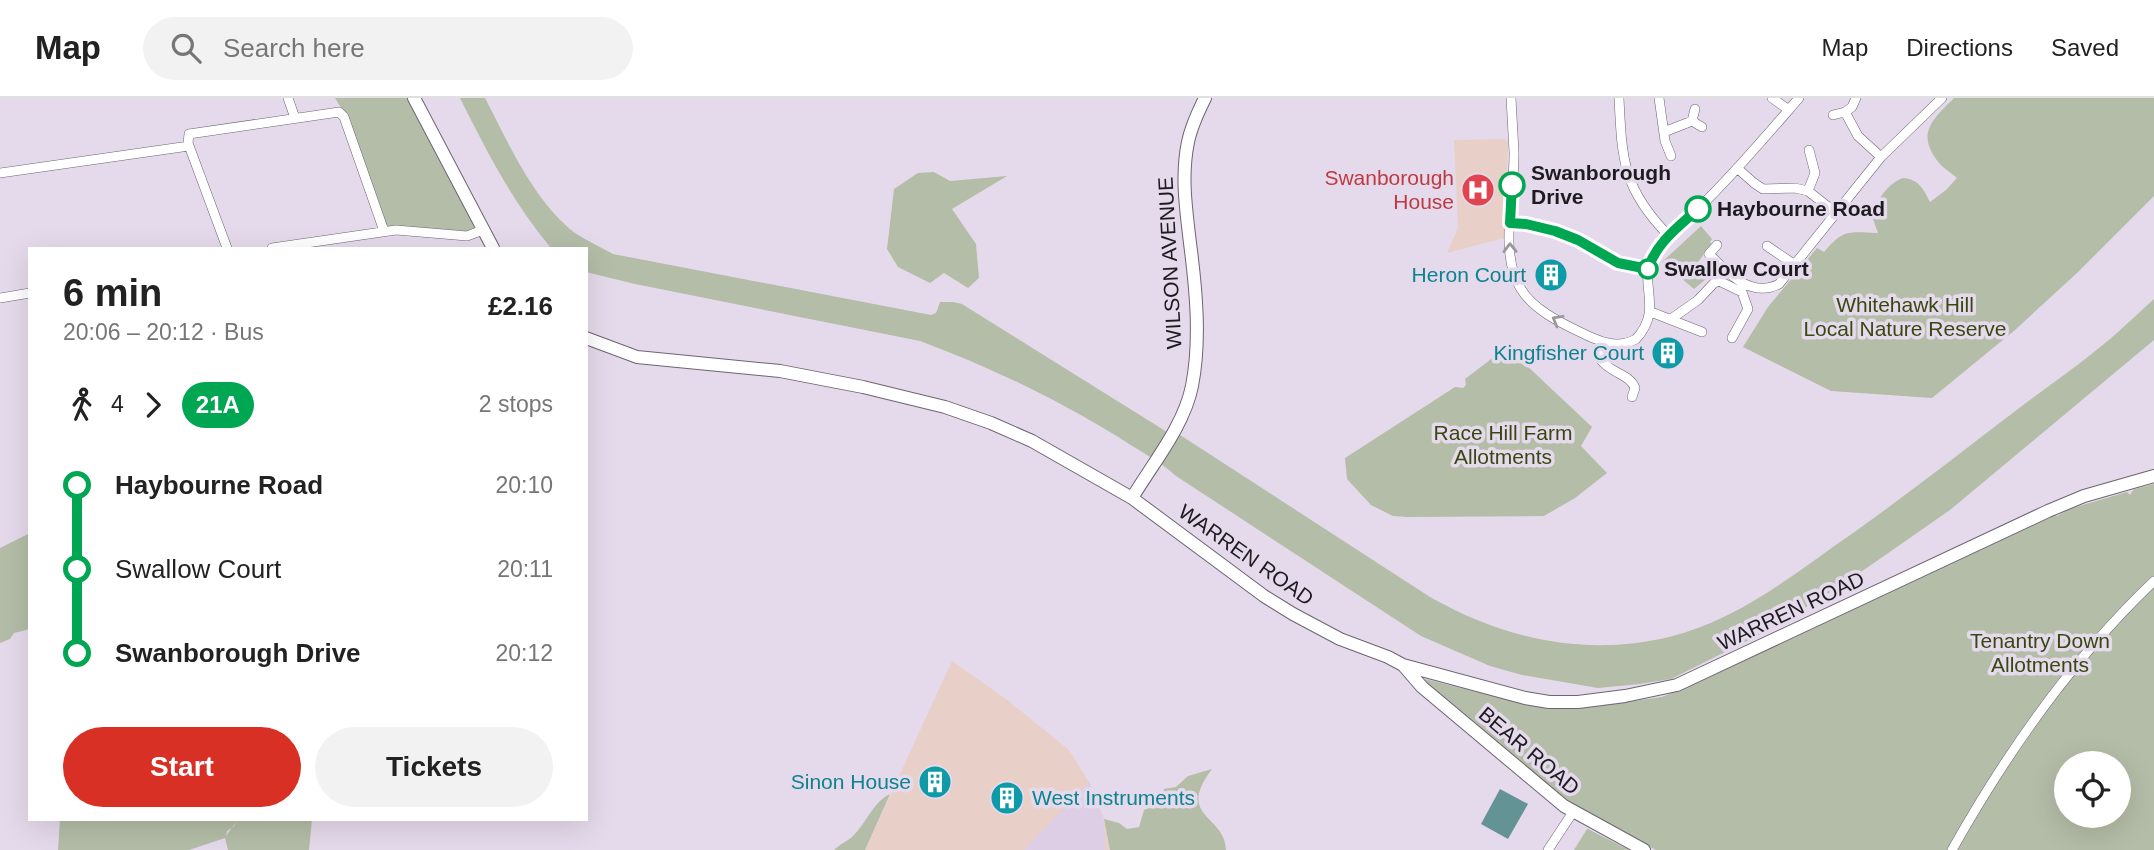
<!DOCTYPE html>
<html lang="en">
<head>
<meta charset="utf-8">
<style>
	:root { --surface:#fff; --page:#f2f2f2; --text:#222; --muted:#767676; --line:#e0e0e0; --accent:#d93025 }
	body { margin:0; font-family:Arial,sans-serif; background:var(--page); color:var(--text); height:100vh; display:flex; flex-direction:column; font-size:26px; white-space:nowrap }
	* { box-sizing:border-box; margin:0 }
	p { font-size:23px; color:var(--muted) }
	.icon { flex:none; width:38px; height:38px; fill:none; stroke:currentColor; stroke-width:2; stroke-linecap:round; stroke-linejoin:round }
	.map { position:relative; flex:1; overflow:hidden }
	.side { position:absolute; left:28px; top:149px; width:560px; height:574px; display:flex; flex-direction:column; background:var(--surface); border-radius:0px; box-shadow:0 7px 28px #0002 }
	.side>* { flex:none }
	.badge { padding:0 14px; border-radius:23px; font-size:24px; line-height:46px }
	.controls { position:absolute; left:2054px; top:653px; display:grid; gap:14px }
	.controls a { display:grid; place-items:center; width:77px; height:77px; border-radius:50%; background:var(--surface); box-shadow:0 7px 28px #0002; font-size:35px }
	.map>.badge { position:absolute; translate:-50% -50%; box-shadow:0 0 0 4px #fff }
	.legs { display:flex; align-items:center; gap:10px; height:77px; padding:0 35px; font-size:23px }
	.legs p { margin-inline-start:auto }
	.summary { display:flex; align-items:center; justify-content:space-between; height:119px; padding:0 35px }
	h1 { font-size:38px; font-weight:700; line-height:52px }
	.cta { display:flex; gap:14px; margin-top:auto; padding:14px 35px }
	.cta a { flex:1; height:80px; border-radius:42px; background:var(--accent); color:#fff; font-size:28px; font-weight:700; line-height:80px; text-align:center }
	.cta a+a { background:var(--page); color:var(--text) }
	ul { padding:0 35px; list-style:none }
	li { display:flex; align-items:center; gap:24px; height:84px; font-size:26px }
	li i { display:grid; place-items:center; width:10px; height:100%; margin:0 9px; background:currentColor }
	li i::after { content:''; width:18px; height:18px; margin:-9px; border:5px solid; border-radius:50%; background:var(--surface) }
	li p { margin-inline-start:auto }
	li:first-child i { background:linear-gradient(#0000 50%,currentColor 0) }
	li:last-child i { background:linear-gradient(currentColor 50%,#0000 0) }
	header { display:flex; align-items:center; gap:42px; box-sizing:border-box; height:98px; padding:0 35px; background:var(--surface); border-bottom:2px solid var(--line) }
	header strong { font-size:33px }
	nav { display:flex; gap:38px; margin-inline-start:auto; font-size:24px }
	.search { width:490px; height:63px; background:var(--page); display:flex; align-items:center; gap:18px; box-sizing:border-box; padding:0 24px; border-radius:38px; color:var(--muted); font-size:26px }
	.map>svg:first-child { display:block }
	.commercial { fill:#e8cfc8 }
	.built { fill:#ddcee5 }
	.green { fill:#b4bda7; fill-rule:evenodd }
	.water { fill:#639395 }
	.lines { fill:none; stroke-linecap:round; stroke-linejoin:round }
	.street-casing { stroke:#6d6472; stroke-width:10 }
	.secondary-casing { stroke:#6d6472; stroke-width:14 }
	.street { stroke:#fff; stroke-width:9 }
	.secondary { stroke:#fff; stroke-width:12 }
	.oneway { stroke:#9a989b }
	.line-1-casing { stroke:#fff; stroke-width:16 }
	.line-1 { stroke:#00a651; stroke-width:10 }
	.stop-1-dot { fill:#fff; stroke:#00a651; stroke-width:3.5 }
	.labels { text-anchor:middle; stroke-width:7; stroke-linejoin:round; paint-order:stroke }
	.stop-label { font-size:21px; font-weight:bold; fill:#1e1b20; stroke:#e5daeb; text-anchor:start }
	.health-label { font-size:21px; fill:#be3a42; stroke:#e5daeb; text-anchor:end }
	.street-label { font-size:21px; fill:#1e1b20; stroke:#e5daeb }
	.culture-label { font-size:21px; fill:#0d838f; stroke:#e5daeb; text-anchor:end }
	.park-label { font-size:21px; fill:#384810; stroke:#e5daeb }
</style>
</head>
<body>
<header>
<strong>Map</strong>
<div class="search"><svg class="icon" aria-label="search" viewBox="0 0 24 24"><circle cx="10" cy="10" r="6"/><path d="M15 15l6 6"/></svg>Search here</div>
<nav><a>Map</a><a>Directions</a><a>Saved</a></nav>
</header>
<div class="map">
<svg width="2154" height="752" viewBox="0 0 2154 752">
	<rect width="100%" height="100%" fill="#e5daeb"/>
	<path class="commercial" d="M1505,41L1508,45L1504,140L1447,155L1458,130L1454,42Z
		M952,563L1006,601L1069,652L1089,684L1096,700L1104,721L1110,752H865Z"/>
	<path class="built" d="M1089,684L1104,721L1105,752H1024Z"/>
	<path class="green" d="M335,0H408L473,124L475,135L385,131L341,10Z
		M460,0H485C509,46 533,102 575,135C587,143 601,149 613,156L931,217L936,215L940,204H953L962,206L1167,334L1177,335L1430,499C1504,541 1585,559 1669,539C1739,522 1795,475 1853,435C1908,396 1960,355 2014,314C2040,294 2068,275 2094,254C2115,238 2134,219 2154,201V242L1950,412L1848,483L1769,532L1671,581L1640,586L1598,590L1522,577L1490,568L1421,538L1176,378C1160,363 1141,354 1123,342C1057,301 992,270 920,243L635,186L586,174V150H551C513,105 486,52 460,0Z
		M1954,0H2154V98L2078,174L2015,232L1932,300L1831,293L1743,249L1768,209L1817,150L1824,154C1844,130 1849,134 1878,135L1872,118C1876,103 1888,85 1903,80C1919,81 1924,92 1930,104L1946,92L1957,80C1952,75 1944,71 1940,66C1915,36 1932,22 1954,0Z
		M934,74L950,83L1007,78L952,111L976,146L979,180L968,190L944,175L930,185L898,169L887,151L894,91L918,75Z
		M1701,128L1712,141L1710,144L1712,146L1698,164L1703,168L1712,164L1718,168L1712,176L1694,191L1662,164Z
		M1507,249L1592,329L1581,348L1607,375L1575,400L1544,418L1407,419L1393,418L1371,407L1347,381L1345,360L1455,289L1463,290L1466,287L1465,281Z
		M2154,386V752H1656L1592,720L1566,703L1427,586L1425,581L1524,606L1575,611L1662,599L1708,580L2055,417L2057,418L2069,411L2127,394L2130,397L2134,391ZM2067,665H2119V718H2067Z
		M30,435V531L14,535L10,541L0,545V450Z
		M1212,671C1175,720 1225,716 1226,752H1110L1104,721L1119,725L1127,731L1139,729L1144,712L1161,704L1164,691L1176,689L1188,678Z
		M890,696L865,752H834C840,746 846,744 852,739C867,725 872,705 890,696Z
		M60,721H237L234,728L227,733L226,738L238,721H312L309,752H228L225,740L189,752H58Z
		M1587,731H1588L1629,752H1574Z"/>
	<path class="water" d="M1500,691L1528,706L1508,741L1481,726Z"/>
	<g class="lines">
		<defs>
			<path id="street" d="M288,0L295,20
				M1511,0C1512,18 1513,36 1514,54C1515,95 1498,155 1521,191C1533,211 1559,224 1580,234C1598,243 1617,252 1636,241C1665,210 1636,184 1654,154C1665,136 1686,123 1700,109C1735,75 1767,37 1799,0
				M1619,0C1622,63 1623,91 1669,138
				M1659,0L1665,43L1671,58
				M1772,0L1789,12
				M1856,0L1852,9L1845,14L1858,38L1881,59
				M1833,17L1845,14
				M1692,23L1695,11
				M1664,34L1692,23L1702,29
				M1737,70L1754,85L1763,91L1795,90L1808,93L1836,115
				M0,75L189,48
				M1808,93L1815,75L1809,52
				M1510,126H1526L1555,133L1578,142L1618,165L1648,171
				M1717,147L1709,156C1727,174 1751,201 1779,186L1881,59L1942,0
				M1767,148L1795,167
				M227,150L188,45L189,36L339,14L344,19L384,133
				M272,150L396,132L467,138L483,132
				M0,200L30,195
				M1651,214L1702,234
				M1671,221L1698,202L1714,185L1719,183L1742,194L1748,211L1732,240
				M1603,244L1601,262C1610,275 1630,276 1635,290L1632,299
				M1548,752L1573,714
				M1952,752C2007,654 2072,561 2154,483"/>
			<path id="secondary" d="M414,0L493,150
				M586,240L637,259L780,273L863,289L945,309L991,325L1032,343L1132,400L1264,498L1293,516L1340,541L1388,559L1403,567L1525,600L1549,604H1578L1625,598L1677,587L2048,413L2084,398L2154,378
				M1132,400C1153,365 1184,328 1192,288C1201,242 1196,191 1190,145C1186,111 1181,78 1188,44C1191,29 1198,14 1205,0
				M1403,567L1422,589L1564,708L1644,752"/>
		</defs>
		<use href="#street" class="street-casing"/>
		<use href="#secondary" class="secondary-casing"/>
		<use href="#street" class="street"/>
		<use href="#secondary" class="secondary"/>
	</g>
	<defs><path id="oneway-chevron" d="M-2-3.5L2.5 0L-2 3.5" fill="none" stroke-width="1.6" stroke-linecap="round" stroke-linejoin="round" transform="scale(1.75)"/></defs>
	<g class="oneway">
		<use href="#oneway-chevron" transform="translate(1510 150) rotate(-91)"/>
		<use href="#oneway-chevron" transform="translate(1557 222) rotate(-150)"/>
	</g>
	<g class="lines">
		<defs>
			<path id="line-1" d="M1512,87L1510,125L1526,126L1555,133L1578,142L1618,165L1648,171C1656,145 1678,129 1698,111"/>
		</defs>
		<use href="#line-1" class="line-1-casing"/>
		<use href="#line-1" class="line-1"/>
	</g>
	<defs>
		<symbol id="hospital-disc" viewBox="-11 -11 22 22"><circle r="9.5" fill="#e0444e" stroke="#e5daeb"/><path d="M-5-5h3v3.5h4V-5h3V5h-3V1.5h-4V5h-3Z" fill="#fff"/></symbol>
		<symbol id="building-disc" viewBox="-11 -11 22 22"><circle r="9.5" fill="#0f9aa8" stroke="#e5daeb"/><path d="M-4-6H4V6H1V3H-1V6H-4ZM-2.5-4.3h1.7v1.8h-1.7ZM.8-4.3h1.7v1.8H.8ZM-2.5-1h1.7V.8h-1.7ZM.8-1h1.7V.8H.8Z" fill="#fff"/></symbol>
	</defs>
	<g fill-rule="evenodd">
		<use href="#hospital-disc" x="1459" y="73" width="38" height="38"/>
		<use href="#building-disc" x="1532" y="158" width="38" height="38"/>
		<use href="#building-disc" x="1649" y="236" width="38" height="38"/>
		<use href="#building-disc" x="916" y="665" width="38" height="38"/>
		<use href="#building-disc" x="988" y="681" width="38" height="38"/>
	</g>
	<g class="stop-1-dot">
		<circle cx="1512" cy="87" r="12"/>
		<circle cx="1698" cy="111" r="12"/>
		<circle cx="1648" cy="171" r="9"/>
	</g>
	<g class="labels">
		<g class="stop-label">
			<text x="1531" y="82">Swanborough<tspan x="1531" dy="24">Drive</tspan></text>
			<text x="1717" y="118">Haybourne Road</text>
			<text x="1664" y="178">Swallow Court</text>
		</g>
		<g class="health-label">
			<text x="1454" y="87">Swanborough<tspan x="1454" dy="24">House</tspan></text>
		</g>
		<g class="street-label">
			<text transform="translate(1170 165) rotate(-93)" y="7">WILSON AVENUE</text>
			<text transform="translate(1246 457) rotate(35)" y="7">WARREN ROAD</text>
			<text transform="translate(1791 513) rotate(-25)" y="7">WARREN ROAD</text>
			<text transform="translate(1529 653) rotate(40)" y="7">BEAR ROAD</text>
		</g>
		<g class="culture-label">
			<text x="1526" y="184">Heron Court</text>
			<text x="1644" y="262">Kingfisher Court</text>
			<text x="911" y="691">Sinon House</text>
			<text x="1032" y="707" text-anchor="start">West Instruments</text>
		</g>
		<g class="park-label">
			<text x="1905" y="214">Whitehawk Hill<tspan x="1905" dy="24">Local Nature Reserve</tspan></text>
			<text x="1503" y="342">Race Hill Farm<tspan x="1503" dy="24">Allotments</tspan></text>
			<text x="2040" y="550">Tenantry Down<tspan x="2040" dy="24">Allotments</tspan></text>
		</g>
	</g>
</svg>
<div class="controls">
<a><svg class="icon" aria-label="locate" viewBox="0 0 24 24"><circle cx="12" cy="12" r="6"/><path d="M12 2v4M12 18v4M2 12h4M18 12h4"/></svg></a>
</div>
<section class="side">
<div class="summary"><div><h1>6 min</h1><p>20:06 – 20:12 · Bus</p></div><b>£2.16</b></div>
<div class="legs"><svg class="icon" aria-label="walk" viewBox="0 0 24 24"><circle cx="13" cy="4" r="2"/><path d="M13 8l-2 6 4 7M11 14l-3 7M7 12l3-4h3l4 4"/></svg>4<svg class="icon" aria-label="forward" viewBox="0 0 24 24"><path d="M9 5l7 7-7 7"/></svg><b class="badge" style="background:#00a651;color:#fff">21A</b><p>2 stops</p></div>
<ul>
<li><i style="color:#00a651"></i><b>Haybourne Road</b><p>20:10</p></li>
<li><i style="color:#00a651"></i><span>Swallow Court</span><p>20:11</p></li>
<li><i style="color:#00a651"></i><b>Swanborough Drive</b><p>20:12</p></li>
</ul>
<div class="cta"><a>Start</a><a>Tickets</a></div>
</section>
</div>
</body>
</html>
